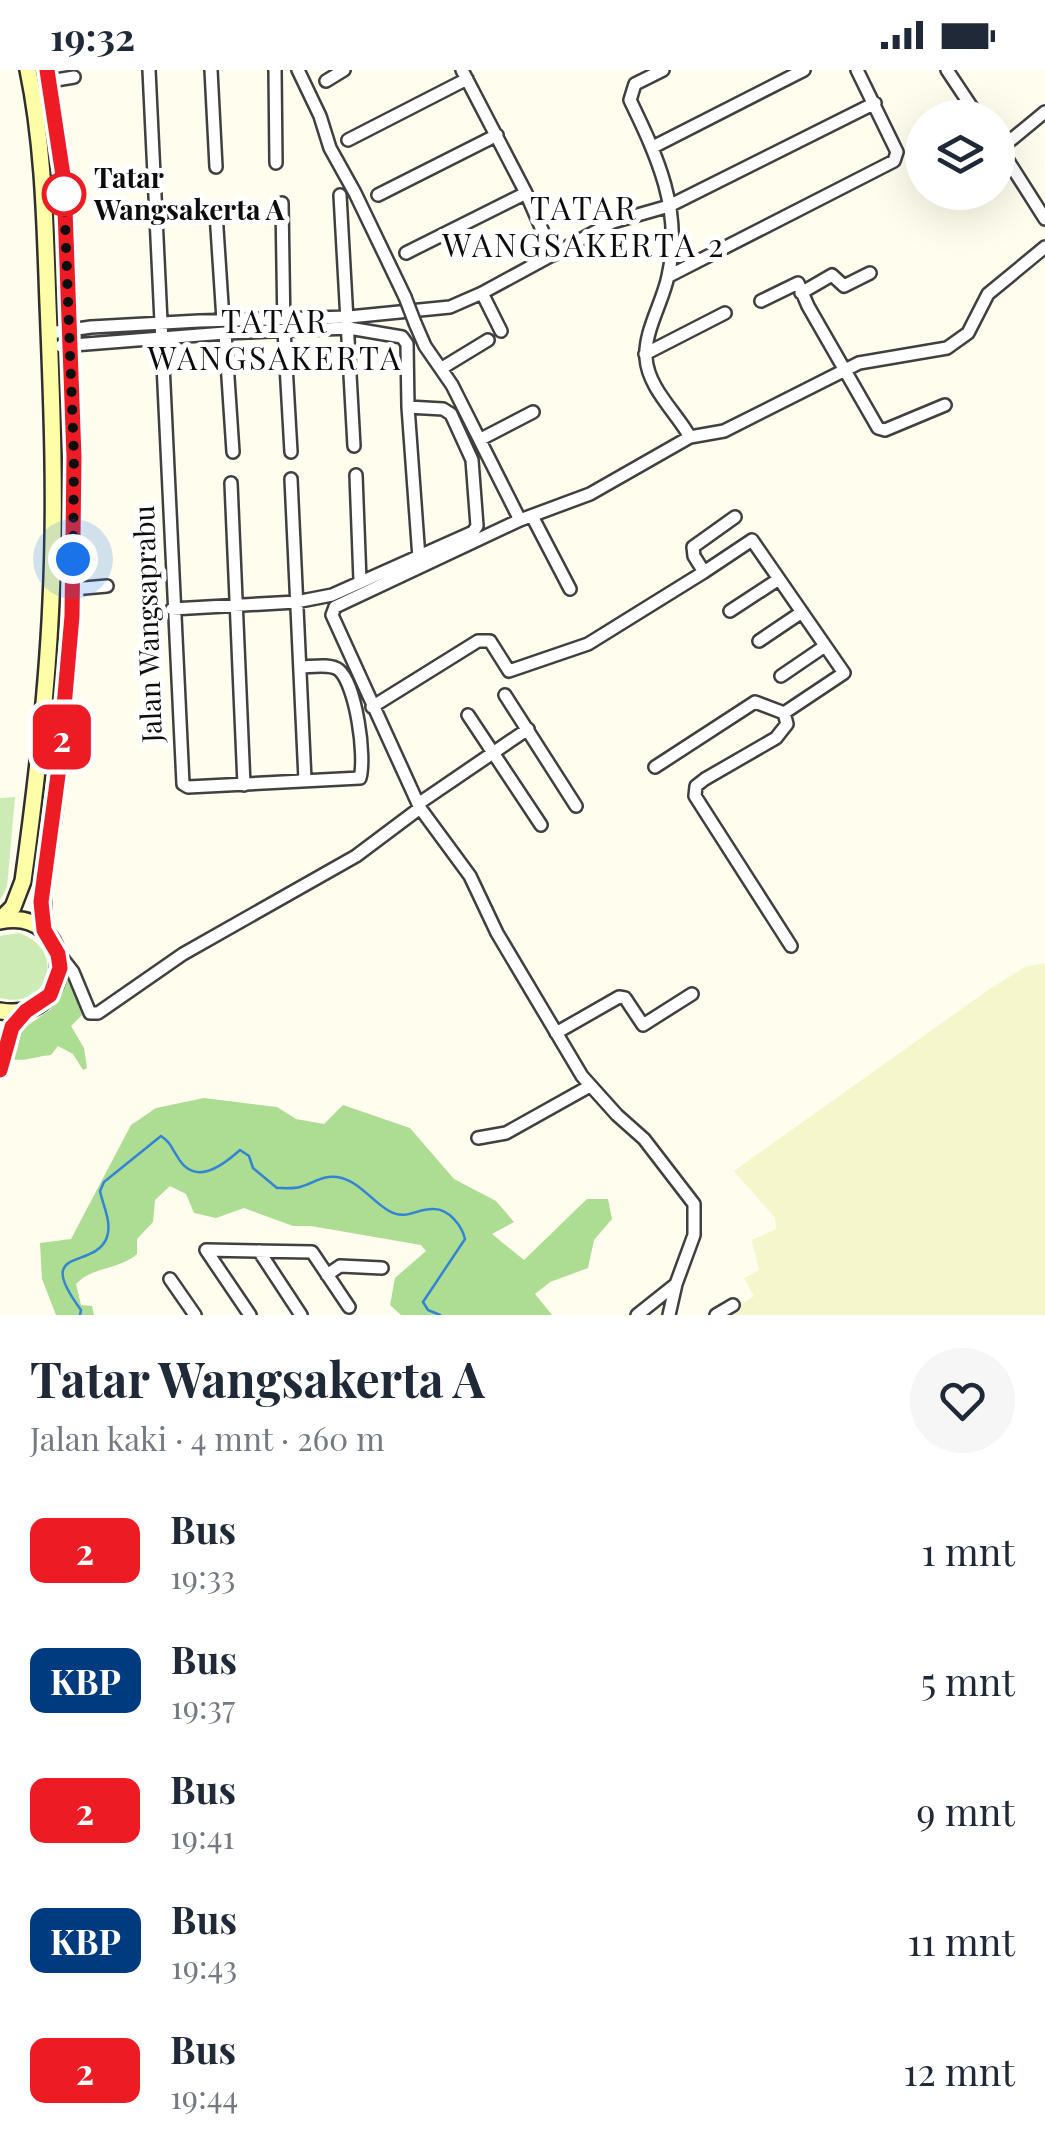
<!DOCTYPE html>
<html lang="id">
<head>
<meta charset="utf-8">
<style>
	:root { --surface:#fff; --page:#f6f6f7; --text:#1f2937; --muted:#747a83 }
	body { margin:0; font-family:"Playfair Display",serif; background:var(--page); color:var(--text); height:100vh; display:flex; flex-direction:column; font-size:38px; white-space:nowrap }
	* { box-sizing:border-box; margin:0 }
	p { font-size:32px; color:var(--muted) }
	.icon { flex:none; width:55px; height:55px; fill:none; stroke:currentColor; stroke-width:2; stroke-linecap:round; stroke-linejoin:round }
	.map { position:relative; height:1245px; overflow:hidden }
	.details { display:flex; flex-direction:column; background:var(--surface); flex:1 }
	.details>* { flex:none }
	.badge { padding:0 20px; border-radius:15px; font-size:35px; line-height:65px }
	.controls { position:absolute; left:905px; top:30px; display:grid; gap:20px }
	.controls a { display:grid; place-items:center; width:110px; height:110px; border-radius:50%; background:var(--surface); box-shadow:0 10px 40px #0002; font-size:50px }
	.you { position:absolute; width:50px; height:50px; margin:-25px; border:8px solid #fff; border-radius:50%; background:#1a73e8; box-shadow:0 0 0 15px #1a73e833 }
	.map>.badge { position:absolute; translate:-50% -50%; box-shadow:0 0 0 5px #fff }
	.round { display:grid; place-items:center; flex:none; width:105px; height:105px; border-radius:52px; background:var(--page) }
	.overview { display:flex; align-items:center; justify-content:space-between; height:170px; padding:0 30px }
	h1 { font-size:48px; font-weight:700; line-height:75px }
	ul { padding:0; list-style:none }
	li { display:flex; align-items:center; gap:30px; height:130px; padding:0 30px }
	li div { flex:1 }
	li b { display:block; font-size:38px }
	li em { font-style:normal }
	li .badge { min-width:110px; font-weight:700; text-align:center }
	.status { display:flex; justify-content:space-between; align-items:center; height:70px; padding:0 50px; background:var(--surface); direction:ltr }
	.status svg { height:28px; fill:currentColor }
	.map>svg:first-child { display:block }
	.farmland { fill:#f6f6cc }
	.green { fill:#ccebb5 }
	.forest { fill:#addc93 }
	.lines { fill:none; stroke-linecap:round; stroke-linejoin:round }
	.stream { stroke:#3384d3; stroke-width:2.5 }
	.minor-casing { stroke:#404040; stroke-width:16 }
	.secondary-casing { stroke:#2f2f2f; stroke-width:20 }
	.minor { stroke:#fff; stroke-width:11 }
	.secondary { stroke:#fffea8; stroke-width:15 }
	.minor-bridge-casing { stroke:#404040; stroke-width:16; stroke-linecap:butt }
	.minor-bridge { stroke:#fff; stroke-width:11 }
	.line-casing { stroke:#fff; stroke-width:22 }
	.line { stroke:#ed1c24; stroke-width:15 }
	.walk { stroke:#0d0d0d; stroke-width:10; stroke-dasharray:0 18 }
	.stop-dot { fill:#fff; stroke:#ed1c24; stroke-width:5 }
	.labels { text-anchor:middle; stroke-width:10; stroke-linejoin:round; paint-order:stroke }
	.stop-label { font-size:28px; font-weight:bold; fill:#0d0d0d; stroke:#fff; text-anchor:start }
	.street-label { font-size:28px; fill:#0d0d0d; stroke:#fff }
	.quarter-label { font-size:32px; letter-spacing:2.5px; fill:#0d0d0d; stroke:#fff }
</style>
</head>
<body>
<div class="status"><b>19:32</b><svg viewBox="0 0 49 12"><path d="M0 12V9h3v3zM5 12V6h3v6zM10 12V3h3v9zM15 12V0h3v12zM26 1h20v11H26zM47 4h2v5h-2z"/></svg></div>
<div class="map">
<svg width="1045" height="1245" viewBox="0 0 1045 1245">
	<rect width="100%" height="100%" fill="#fffded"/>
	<path class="farmland" d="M1045,893V1245H724L754,1226L744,1208L759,1200L752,1170L776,1159L775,1148L734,1101L988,920L1025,897Z"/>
	<path class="green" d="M15,727L7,817L0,830V728Z
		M19,863C68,880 49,941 0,928V866Z"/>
	<path class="forest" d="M67,902C76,915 76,931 82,945L71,956L84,978L87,998L83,1000L73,984L58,976L51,985C37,986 24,992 12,989L23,959L51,939Z
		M204,1028L277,1037L296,1049L324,1054L343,1035L410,1058L454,1109L496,1131L514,1152L492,1164L524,1190L587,1129H608L612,1149L594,1170L588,1198L550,1212L535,1224L552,1245H401L390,1235L395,1208L426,1181L421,1175L311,1156H293L244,1138L216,1148L194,1143L186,1124L170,1116L155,1130L153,1152L137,1169V1184C119,1200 93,1196 76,1214L81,1235L92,1236L94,1245H56L42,1209L40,1173L71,1169L131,1055L156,1038Z"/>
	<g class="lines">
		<path class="stream" d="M80,1245L81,1240C32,1174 95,1201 107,1167C112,1152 103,1136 100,1121L104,1112L161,1066C171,1073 171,1077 177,1086C194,1117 221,1097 240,1080L249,1086L253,1098L277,1118C284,1118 293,1119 300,1117C314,1113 323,1105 337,1107C360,1111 370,1130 389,1141C407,1151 416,1138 434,1139C449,1139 462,1156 465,1169L423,1232L428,1240L440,1245"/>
		<defs>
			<path id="minor" d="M149,0L183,714L188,717L360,708C366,686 356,615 339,600C331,593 310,597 300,597
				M211,0L216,97
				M275,0L276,93
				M298,0L320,46L330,78L355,123L405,227
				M462,0L526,123L553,185
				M663,0L635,14L630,30C657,86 683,141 668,206C663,232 644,261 646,288C648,318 676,342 690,367
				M947,0L979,48
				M50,11L74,7
				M326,11L344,0
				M348,70L467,9
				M998,75L1045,149
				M653,77L804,0
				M1000,79L1045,42
				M340,125L354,376
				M378,125L497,65
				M282,133L284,260L291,382
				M216,143L223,250
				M406,183L526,123
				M669,206L894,91L897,82L857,0
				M482,223L501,261
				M801,223L832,205L844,216L870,203
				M761,231L798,213L808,236L878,358L885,360L945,335
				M415,253L425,276L452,315L520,450
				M50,263L91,257L199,251L349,247L450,237L482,223L613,152L669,136L875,33
				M225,263L233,382
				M61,276L225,263L349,258L402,267L407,274L408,337L419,488
				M645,284L725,243
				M442,298L488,270
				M481,369L533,342
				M356,405L360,511
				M291,409L305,710
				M231,413L244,715
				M533,448L570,519
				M73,519L107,516
				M172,539L296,532L332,525L473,462L477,456L472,390L451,344L443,339L408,337
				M730,541L779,509
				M759,571L802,542
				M781,606L825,576
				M505,625L576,736
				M372,637L478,571H490L509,601L588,574L704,502L694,486L693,477L735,447
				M784,643L787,654L776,668L705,709L696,716L695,726L791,876
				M468,645L541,755
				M655,697L755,632L784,643L844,603L752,470L704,502
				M418,734L528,659
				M420,738L470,806L497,863L582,1006L617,1045L644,1069L694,1134V1165L676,1214L637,1245
				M59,884L73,902L90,943H98L183,884L356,786L420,738L332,545L335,537L520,450L590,424L690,367L724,361L859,293L947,278L968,263L988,224L1045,177
				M556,963L619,927L625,928L643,955L692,924
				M478,1068L506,1063L590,1016
				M259,1181L301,1245
				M327,1205L340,1196L382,1198
				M170,1209L195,1245
				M250,1245L206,1180L312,1182L349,1237
				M669,1245L676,1214
				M716,1245L733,1235"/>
			<path id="secondary" d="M0,850L13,837L23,811C36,718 47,625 51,531C56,432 52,333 48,234C45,156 44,77 28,0
				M0,851C76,835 80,954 0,941
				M44,861L42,823L54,741L72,545L74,459L64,112L47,0
				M0,1000L13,957L27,941"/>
		</defs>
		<use href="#minor" class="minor-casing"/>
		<use href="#secondary" class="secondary-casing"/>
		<use href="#minor" class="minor"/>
		<use href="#secondary" class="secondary"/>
		<defs>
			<path id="minor-bridge" d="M405,227L415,253"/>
		</defs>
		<use href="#minor-bridge" class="minor-bridge-casing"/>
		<use href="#minor-bridge" class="minor-bridge"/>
	</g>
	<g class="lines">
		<defs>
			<path id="line" d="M0,1000L12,957L26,941L50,925L60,898L58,884L44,860L41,832L58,705L72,546L74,387L64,112L47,0"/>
		</defs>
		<use href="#line" class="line-casing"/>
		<use href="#line" class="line"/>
		<path class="walk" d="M64,124L74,387L73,489"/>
	</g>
	<circle class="stop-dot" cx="64" cy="124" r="20"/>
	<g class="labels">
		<g class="stop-label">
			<text x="94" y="118">Tatar<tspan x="94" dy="32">Wangsakerta A</tspan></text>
		</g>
		<g class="street-label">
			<text transform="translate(148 554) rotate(-92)" y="10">Jalan Wangsaprabu</text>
		</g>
		<g class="quarter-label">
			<text x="584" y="150">TATAR<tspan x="584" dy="37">WANGSAKERTA 2</tspan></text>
			<text x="275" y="263">TATAR<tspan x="275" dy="37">WANGSAKERTA</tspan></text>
		</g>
	</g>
</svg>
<div class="controls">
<a><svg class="icon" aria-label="layers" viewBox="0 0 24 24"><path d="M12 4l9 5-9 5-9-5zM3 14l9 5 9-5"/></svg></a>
</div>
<div class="you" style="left:73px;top:489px"></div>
<b class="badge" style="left:62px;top:667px;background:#ed1c24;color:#fff">2</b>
</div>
<section class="details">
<div class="overview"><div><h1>Tatar Wangsakerta A</h1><p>Jalan kaki · 4 mnt · 260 m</p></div><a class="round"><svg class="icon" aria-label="heart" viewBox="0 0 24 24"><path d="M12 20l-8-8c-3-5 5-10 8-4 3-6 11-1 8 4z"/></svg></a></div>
<ul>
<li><span class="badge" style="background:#ed1c24;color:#fff">2</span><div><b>Bus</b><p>19:33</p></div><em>1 mnt</em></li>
<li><span class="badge" style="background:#003b80;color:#fff">KBP</span><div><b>Bus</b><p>19:37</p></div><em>5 mnt</em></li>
<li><span class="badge" style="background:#ed1c24;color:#fff">2</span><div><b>Bus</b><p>19:41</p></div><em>9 mnt</em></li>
<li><span class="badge" style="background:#003b80;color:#fff">KBP</span><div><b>Bus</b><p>19:43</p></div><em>11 mnt</em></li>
<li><span class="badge" style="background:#ed1c24;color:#fff">2</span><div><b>Bus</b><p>19:44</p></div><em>12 mnt</em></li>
</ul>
</section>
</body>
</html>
